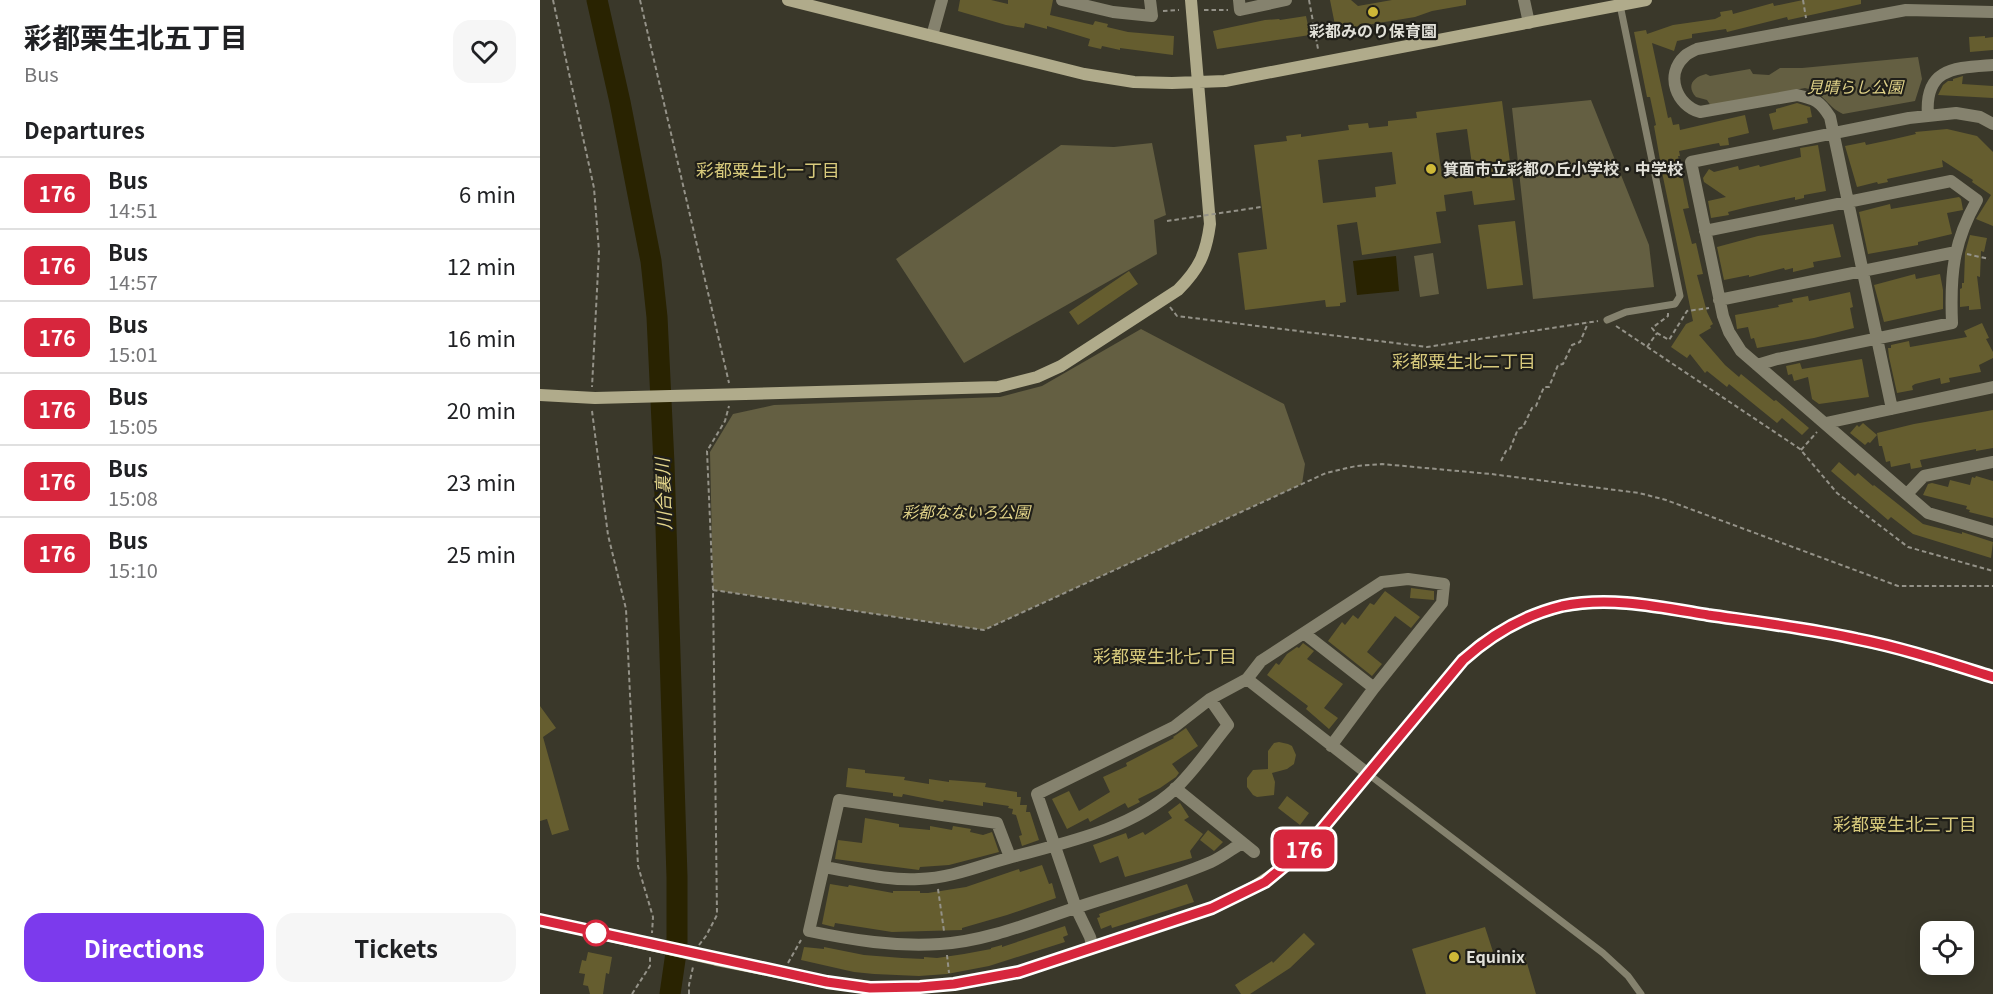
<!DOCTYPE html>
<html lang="en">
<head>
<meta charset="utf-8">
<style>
	:root { --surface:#fff; --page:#f6f6f6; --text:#202124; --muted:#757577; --line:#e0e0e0; --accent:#7c3aed }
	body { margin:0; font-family:Georgia,"Noto Sans JP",serif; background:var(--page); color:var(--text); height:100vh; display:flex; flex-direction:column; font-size:22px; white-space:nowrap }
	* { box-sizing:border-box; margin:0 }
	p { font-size:20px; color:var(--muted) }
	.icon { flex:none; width:33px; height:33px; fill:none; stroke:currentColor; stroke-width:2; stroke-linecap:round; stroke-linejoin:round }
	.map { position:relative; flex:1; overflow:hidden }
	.details { display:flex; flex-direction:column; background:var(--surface); width:540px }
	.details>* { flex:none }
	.badge { padding:0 12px; border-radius:9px; font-size:21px; line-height:39px }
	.tools { position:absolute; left:1380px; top:921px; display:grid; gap:12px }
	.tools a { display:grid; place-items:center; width:54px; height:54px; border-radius:12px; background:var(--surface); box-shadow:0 3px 15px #0003; font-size:30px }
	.map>.badge { position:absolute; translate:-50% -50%; box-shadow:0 0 0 3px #fff }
	h2 { padding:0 24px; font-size:22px; line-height:54px }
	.round { display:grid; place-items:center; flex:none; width:63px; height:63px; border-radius:18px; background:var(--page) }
	.head { display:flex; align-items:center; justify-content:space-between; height:102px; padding:0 24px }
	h1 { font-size:28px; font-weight:700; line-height:45px }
	.primary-button { display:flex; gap:12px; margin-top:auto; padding:12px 24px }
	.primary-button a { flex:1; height:69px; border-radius:18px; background:var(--accent); color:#fff; font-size:24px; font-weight:700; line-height:69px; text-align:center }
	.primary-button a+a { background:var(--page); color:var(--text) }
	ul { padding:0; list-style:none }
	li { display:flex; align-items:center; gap:18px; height:72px; padding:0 24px; border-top:2px solid var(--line) }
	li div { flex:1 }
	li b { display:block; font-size:22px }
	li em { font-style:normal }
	li .badge { min-width:66px; font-weight:700; text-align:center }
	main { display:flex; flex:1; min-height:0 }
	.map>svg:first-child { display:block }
	.green { fill:#645f42 }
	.water { fill:#292301 }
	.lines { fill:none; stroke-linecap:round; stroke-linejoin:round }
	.river { stroke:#292301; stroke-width:21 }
	.building { fill:#655d2f; fill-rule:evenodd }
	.path { stroke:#949288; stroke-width:2; stroke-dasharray:4.5 3; stroke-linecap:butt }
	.lane { stroke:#85826e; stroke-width:7 }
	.street { stroke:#85826e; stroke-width:12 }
	.secondary { stroke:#b0ab8b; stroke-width:12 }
	.path-bridge { stroke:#949288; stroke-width:2; stroke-dasharray:4.5 3; stroke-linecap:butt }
	.secondary-bridge { stroke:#b0ab8b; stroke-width:12 }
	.line-casing { stroke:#fff; stroke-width:14 }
	.line { stroke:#d7263d; stroke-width:9 }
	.poi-dot { fill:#ceb837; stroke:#201f19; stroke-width:2 }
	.stop-dot { fill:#fff; stroke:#d7263d; stroke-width:3 }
	.labels { text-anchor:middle; stroke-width:4.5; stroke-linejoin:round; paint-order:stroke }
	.poi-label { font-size:16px; font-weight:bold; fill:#e1e0d8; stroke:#201f19; text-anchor:start }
	.park-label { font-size:16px; font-style:italic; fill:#e0d288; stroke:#201f19 }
	.neighbourhood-label { font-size:18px; fill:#d8ca7c; stroke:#201f19 }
	.water-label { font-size:18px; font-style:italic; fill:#e3d58b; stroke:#201f19 }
</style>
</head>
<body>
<main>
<section class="details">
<div class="head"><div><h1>彩都栗生北五丁目</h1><p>Bus</p></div><a class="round"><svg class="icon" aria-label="heart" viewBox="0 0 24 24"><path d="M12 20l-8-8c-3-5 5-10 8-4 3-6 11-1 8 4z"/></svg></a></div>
<h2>Departures</h2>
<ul>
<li><span class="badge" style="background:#d7263d;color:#fff">176</span><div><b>Bus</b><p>14:51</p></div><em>6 min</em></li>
<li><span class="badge" style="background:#d7263d;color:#fff">176</span><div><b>Bus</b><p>14:57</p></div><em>12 min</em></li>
<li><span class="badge" style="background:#d7263d;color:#fff">176</span><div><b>Bus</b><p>15:01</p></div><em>16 min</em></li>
<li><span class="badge" style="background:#d7263d;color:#fff">176</span><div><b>Bus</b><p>15:05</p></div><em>20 min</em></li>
<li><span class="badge" style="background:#d7263d;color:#fff">176</span><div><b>Bus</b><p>15:08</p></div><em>23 min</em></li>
<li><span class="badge" style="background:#d7263d;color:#fff">176</span><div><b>Bus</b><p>15:10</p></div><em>25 min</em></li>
</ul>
<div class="primary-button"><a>Directions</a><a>Tickets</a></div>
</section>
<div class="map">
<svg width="1453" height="994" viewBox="0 0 1453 994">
	<rect width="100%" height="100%" fill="#3a382a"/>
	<path class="green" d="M1378,57L1382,79L1375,101L1303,114C1287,107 1285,93 1265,88L1171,106L1167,100L1156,97C1146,86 1153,77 1166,74L1170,76L1210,69L1213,74L1229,75L1240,68H1262Z
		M1051,100L1109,245L1114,287L993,299L972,108Z
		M612,143L626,215L614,220L617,254L424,363L356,259L521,145L574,147Z
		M893,253L899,294L880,297L874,256Z
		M601,329L744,404L765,464L762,484L444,630L173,590L170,452L193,414L234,405L460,397L502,386Z"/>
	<path class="water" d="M856,256L859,291L817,295L813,261Z"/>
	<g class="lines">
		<path class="river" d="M57,0L80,102L111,261L117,317L124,464L137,877V946L130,994"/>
	</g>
	<path class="building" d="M420,0H451L468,4V0H513L510,15L553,25L555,21L568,24L567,27L588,32L634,36L633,55L580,48V50L562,46L561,49L548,46L550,39L507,26V29L485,23L484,28L466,25L418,11Z
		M790,0H811L818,6L852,0H926V5L892,11L875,17L796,30Z
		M1263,0H1321V4L1248,20L1247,17L1187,32L1186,29L1152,34V38L1137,41L1134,51L1112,43L1128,118L1131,117L1133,125L1139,124L1140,130L1205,115L1209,133L1188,138L1189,145L1180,146L1179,143L1173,144L1139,151L1140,156H1138L1149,208L1143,209L1152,244L1156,243L1163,274L1157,275L1167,312L1173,324L1170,326L1171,328L1159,335L1185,365L1199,377L1201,374L1234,401L1236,400L1269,428L1262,435L1242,418L1237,423L1189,384L1187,387L1167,371L1165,373L1150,354L1147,358L1131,347L1146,324L1153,321L1123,177L1114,126L1116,125L1110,97H1107L1094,32L1106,30L1107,34L1133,25L1175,19L1181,16L1180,12L1192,10L1193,14L1233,3L1234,6Z
		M766,16L770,35L677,49L673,31L725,20L739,19L740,20Z
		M1445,36V38L1453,37V50L1430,52L1429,37Z
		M1423,76L1422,84L1453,86V98L1398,95L1403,85L1408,81H1413V79Z
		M962,101L975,200L934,205L932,191L904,195L906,211L896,212L901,243L822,255L817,222L797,225L806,302L800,303V306L786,307L785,300L705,310L698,253L727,249L714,145L747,141L746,136L761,134V137L809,130L808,125L828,123L829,128L848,126V121L877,118L876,112ZM927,129L933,172L902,176L896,133ZM852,152L856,184L835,187L836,197L783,203L778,160Z
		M1257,103L1270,107L1272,117L1267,118L1268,123L1233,130L1229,114L1236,112V109Z
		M1407,129L1437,136L1453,152V226L1436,219L1451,195L1432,182L1433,180L1402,160L1403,167L1347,179L1348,182L1338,184L1337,182L1317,187L1305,146L1325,142L1326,145L1350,140L1376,134L1375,132Z
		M1278,145L1286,191L1264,195V198L1255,200V197L1208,207L1188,212L1189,215L1171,218L1168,201L1186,197L1164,182L1163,178L1169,169L1174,172L1198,166L1199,170L1219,165L1220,167L1261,157L1260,148Z
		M1419,197L1421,199L1423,210L1407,213L1412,234L1378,242V245L1328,254L1319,212L1350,204L1351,209Z
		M975,221L983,285L947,289L938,225Z
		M1293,224L1301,257L1273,262L1274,267L1253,272V268L1245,270L1244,268L1209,277V275L1184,280L1177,247L1218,236Z
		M1430,235L1447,238L1444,252L1441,251L1440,277L1437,276L1441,309L1429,310V306L1420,307V289L1422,288V283H1424L1425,253Z
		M589,271L598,284L538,325L529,312Z
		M1375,274L1376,279L1400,274L1403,290V309L1344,322L1334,285Z
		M1310,292L1313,307L1310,308L1314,328L1274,338L1217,348L1214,338L1211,339L1208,327L1197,329L1195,315L1239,307L1238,305L1253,302L1252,299L1268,296L1269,301Z
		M1442,323L1449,338L1446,339L1453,352V358L1439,365L1441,372L1409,378L1410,382L1401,384L1400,378L1375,384L1372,386L1373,390L1357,393L1349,357L1348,348H1351V345L1369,341L1370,347L1427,337L1424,331Z
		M1322,359L1329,397L1279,404L1272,399L1268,377L1254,381L1252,374L1248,375L1246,366L1260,363L1262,369Z
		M1453,410V448L1436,451V449L1380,460L1382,467L1371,469L1370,463L1351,467L1350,461L1346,462L1342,446H1339L1337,433L1374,424Z
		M1323,423L1337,435L1330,443L1328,442L1325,445L1310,433L1317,425L1319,427Z
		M1299,462L1315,476L1318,473L1333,486L1334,485L1383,524L1422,534V532L1453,542L1451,558L1373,534L1351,517L1348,520L1291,471Z
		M1436,476L1453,481V518L1429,512L1430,510L1426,509L1427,506L1383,495L1388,484L1392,483L1408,487L1410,480L1430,485L1432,477L1435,478Z
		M871,588L894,591V600L870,598Z
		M845,591L880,617L871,628L855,616L827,652L842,664L832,676L788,641L802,622L805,625L813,615L818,619L830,603L834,605Z
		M763,643L774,651L767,659L803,684L784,708L798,718L789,729L766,709L768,706L727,675L736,663L739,665L747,654L757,647L759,648Z
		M0,706L16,728L3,737L29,830L12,835L7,819L0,821Z
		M646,728L658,746L632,764L639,773L636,777L620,788L598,799L600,802L588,808L585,803L550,822L548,818L527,829L512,799L529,791L539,811L570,792L563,777L587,766L586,763L634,738L633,737Z
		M739,742L748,744L752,746L756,755L754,764L747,769L732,773L735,782L734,795L717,797L713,795L707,787V778L713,770L728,769V751L734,743Z
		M308,768L325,770V773L365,777L364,780L389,784V779L409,782V780L446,783L445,787L477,792V797H481L480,805H487L486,812H490L499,840L482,846L479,836L482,835L476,815L472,814L473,809L468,808L469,806L443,802V806L404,800L403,802L363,794L362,797L353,796V793L306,787Z
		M747,796L769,813L760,825L738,808Z
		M640,803L649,817L644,820L663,834L650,851L652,858L585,877L578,856L560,863L553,845L586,833L588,839L603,832L605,835L632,818L628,812Z
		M325,818L359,824V827L390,830V826L412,830L413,826L431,829L430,832L443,835L452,832L459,852L409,865L380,867L379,870L295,859L298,840L322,843Z
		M668,830L683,842L674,851L660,840Z
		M502,865L509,884L512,883L516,898L467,915L422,928V930L352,932L295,923L294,927L282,924L290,884L308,887L309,885L353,893V891H380V893H388L426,887L479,869L480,872Z
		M647,884L654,902L572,928L571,925L561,929L557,918L560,917L559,914Z
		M525,926L528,935L523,937L525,942L449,966L407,974L379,976L334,974L314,972L261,960L264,947L284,949V947L324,955L362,958L384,959V957L397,958L424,954L451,949V948L462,945V947Z
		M945,927L956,961L984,953L996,994H886L872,949Z
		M764,933L775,944L750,968L710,994H701L695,985L732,961L733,963Z
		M48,952L72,957L69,974L66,973L63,994H50L48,986L43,985L45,974L39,973L42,960L46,961Z"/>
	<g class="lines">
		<path class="path" d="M13,0L54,188L59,251L52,387
			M100,0L189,383
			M769,0L778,49
			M1263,0L1266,18
			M664,10H688
			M623,11L639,10
			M1122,166L1140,162
			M1427,254L1449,259
			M630,307L637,316L887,347L1058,321
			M1128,313V316L1112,328L1115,332L1129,340L1147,311L1169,308
			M1076,326L1260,449L1297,493L1368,547L1453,571
			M1107,347L1117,333
			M52,411L68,535L86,609L98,866L113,917L112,933
			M1261,450L1277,432
			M961,461L966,451L970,449L978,429L983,427L992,408L996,406L1004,387H1009L1018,365L1023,364L1032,345L1040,342L1048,323
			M173,590L444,630L786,473L816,466L842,464L951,474L1099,493L1126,500L1358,586H1453
			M398,889L404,931
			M159,945L166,936L177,915L173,590L167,451L185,421L189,406
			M407,955L409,973
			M248,963L261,940
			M92,994L110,966V957
			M149,994V985L153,967"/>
		<path class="lane" d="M1067,320L1086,312L1135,304L1140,296L1080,5
			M827,773L1063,953L1088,976L1101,994"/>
		<path class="street" d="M522,0L573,12L612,16L610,0
			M699,0L700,10L746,0
			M984,0L989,23
			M392,36L402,0
			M1388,116C1384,67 1415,68 1453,65
			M1453,124L1440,117L1416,113L1369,118L1151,162L1183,316L1189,332L1201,351L1388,513L1453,532
			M1165,231L1411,181L1437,200C1413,243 1410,274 1412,323L1237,359L1217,365
			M1179,300L1416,252
			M1352,409L1290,117C1280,101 1275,99 1257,95L1160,112C1137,106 1124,75 1145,56C1148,53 1153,51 1157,49L1366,10L1453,12
			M1286,423L1453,387
			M1367,494L1384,476L1453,462
			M765,634L834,688
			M707,679L827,773
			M635,788L714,852
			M470,857L457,823L299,800L269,931C312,940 355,947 400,944C448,941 495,921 541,906C584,892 629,880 671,862C682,857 692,849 702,843
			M284,867C315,872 348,881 379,879C413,878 441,865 472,857C528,842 591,829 635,789C655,770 671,746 688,725L670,699
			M553,948L550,937L536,908L497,794L634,727L670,699L707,679L721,661L842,582L868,579L904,584L902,603L834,688L791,746"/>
		<path class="secondary" d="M248,0L544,74L594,82L632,83L685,81L1106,0
			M0,395L55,398L458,387L497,377L521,366L638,290C659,269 666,254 670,224L651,0
			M0,920L97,942
			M177,960L287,982L330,988L380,987L414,984L479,972L672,908C717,888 743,870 777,835L923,660L942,643L963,630L993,615L1023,606L1055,602L1096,604L1278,631L1356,648L1453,677"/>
		<path class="path-bridge" d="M627,221L721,207"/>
		<path class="secondary-bridge" d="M97,942L177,960"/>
	</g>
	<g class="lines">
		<defs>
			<path id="line" d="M0,920L287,982L330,988L380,987L414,984L479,972L672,908L725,882L754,858L777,835L923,660C951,635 985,615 1022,606C1070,596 1120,607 1168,615C1217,622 1267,628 1317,639C1363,648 1408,663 1453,677"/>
		</defs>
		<use href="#line" class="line-casing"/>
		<use href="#line" class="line"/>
	</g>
	<g class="poi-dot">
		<circle cx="833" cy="12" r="6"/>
		<circle cx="891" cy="169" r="6"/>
		<circle cx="914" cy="957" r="6"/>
	</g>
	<circle class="stop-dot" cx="56" cy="933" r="12"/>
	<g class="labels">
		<g class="poi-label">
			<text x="833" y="37" text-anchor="middle">彩都みのり保育園</text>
			<text x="903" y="175">箕面市立彩都の丘小学校・中学校</text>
			<text x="926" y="963">Equinix</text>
		</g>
		<g class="park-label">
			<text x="1315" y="93">見晴らし公園</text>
			<text x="426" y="518">彩都なないろ公園</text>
		</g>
		<g class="neighbourhood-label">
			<text x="228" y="177">彩都粟生北一丁目</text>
			<text x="924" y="368">彩都粟生北二丁目</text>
			<text x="625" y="663">彩都粟生北七丁目</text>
			<text x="1365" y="831">彩都粟生北三丁目</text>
		</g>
		<g class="water-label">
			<text transform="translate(124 494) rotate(-92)" y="6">川合裏川</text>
		</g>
	</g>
</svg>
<div class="tools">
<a><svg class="icon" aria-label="locate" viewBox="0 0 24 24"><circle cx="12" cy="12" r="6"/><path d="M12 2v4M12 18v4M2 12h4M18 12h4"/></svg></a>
</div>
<b class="badge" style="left:764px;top:849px;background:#d7263d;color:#fff">176</b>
</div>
</main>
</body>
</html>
